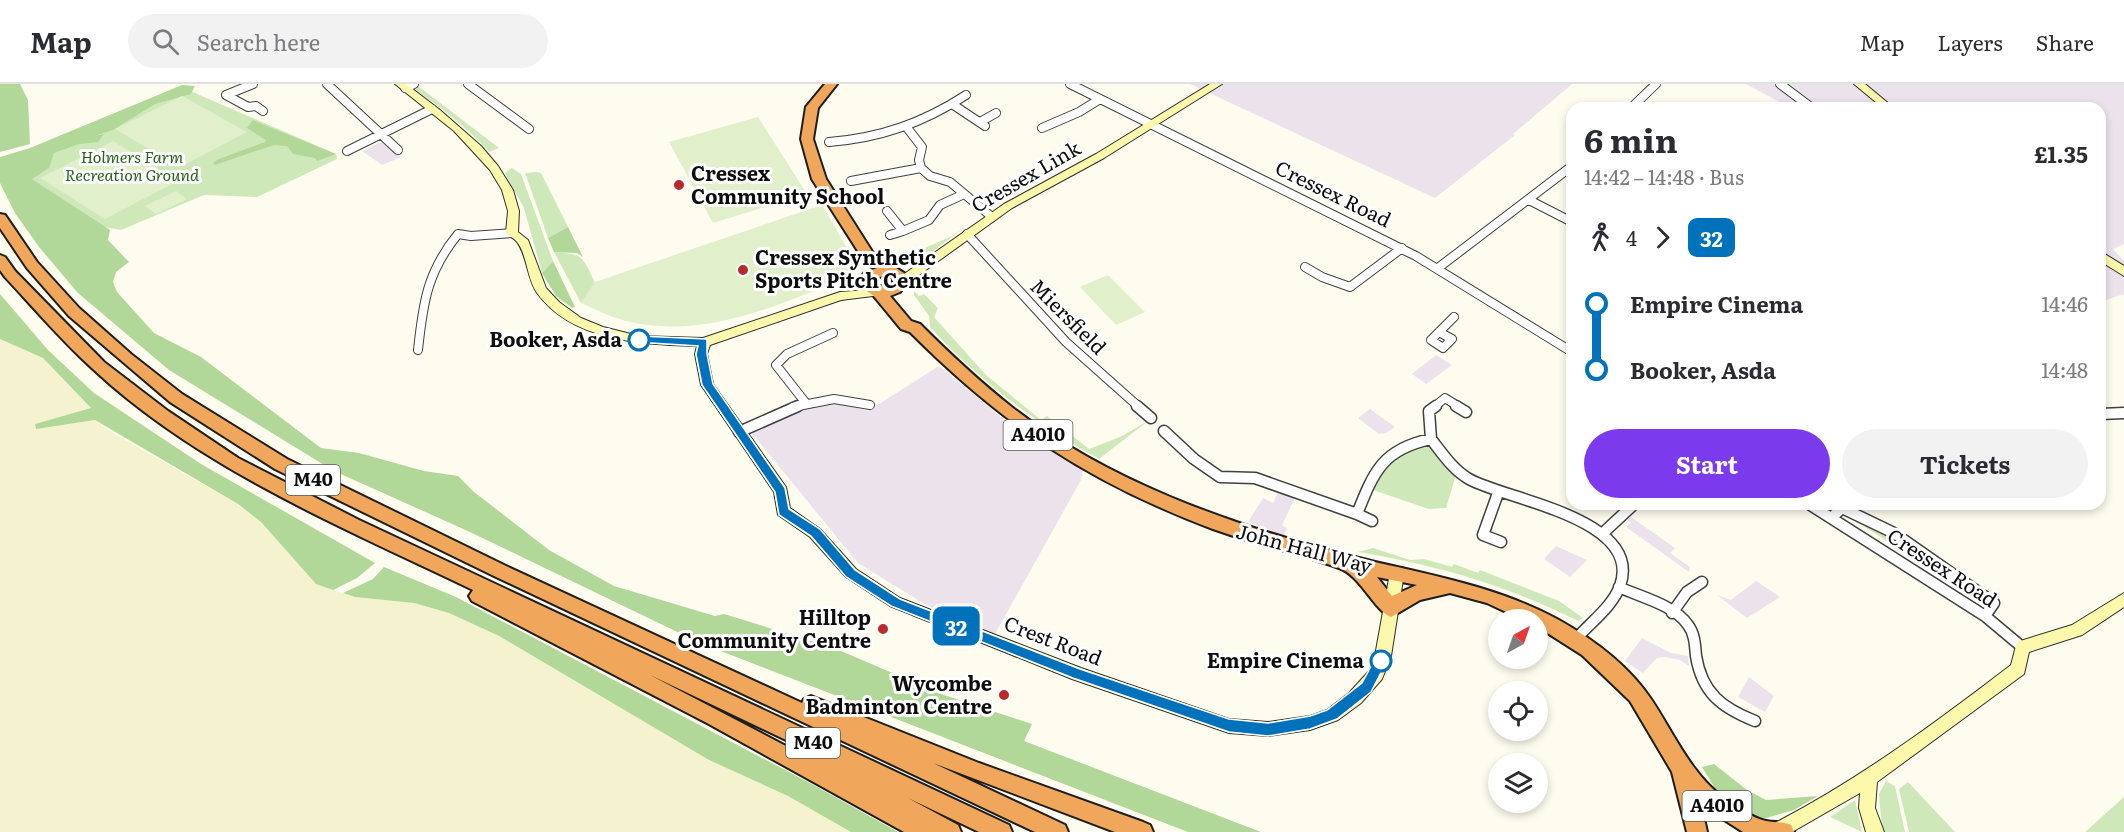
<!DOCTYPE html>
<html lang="en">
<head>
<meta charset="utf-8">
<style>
	:root { --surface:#fff; --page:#f2f2f3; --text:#2b2b33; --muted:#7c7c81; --line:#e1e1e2; --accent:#7c3aed }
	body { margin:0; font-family:Literata,serif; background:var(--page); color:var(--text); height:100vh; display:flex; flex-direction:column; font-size:22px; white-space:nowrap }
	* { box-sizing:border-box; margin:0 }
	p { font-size:20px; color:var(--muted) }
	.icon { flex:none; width:33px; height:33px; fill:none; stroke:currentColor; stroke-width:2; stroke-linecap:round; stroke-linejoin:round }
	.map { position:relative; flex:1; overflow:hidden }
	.drawer { position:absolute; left:1566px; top:18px; width:540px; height:408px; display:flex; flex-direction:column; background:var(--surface); border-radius:18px; box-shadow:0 3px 9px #0003 }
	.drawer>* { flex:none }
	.badge { padding:0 12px; border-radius:9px; font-size:21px; line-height:39px }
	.needle { width:39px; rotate:40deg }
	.buttons { position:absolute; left:1488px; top:525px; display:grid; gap:12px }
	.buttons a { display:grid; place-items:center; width:60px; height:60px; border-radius:50%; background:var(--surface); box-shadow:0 3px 9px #0003; font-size:30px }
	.map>.badge { position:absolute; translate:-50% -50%; box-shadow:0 0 0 3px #fff }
	.legs { display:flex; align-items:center; gap:9px; height:66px; padding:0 18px; font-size:20px }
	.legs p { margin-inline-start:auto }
	.overview { display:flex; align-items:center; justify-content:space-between; height:102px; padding:0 18px }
	h1 { font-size:33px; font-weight:700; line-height:45px }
	.action { display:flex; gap:12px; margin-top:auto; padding:12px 18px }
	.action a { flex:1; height:69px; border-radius:36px; background:var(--accent); color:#fff; font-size:24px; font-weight:700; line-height:69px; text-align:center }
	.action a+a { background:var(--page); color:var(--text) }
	ul { padding:0 18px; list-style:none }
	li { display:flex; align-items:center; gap:21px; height:66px; font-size:22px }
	li i { display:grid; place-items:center; width:9px; height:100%; margin:0 8px; background:currentColor }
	li i::after { content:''; width:15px; height:15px; margin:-8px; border:4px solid; border-radius:50%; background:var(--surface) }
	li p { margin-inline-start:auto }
	li:first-child i { background:linear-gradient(#0000 50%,currentColor 0) }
	li:last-child i { background:linear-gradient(currentColor 50%,#0000 0) }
	header { display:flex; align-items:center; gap:36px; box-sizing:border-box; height:84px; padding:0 30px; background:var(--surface); border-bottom:2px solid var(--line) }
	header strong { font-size:28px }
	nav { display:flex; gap:33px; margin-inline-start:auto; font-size:21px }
	.search { width:420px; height:54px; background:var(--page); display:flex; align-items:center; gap:15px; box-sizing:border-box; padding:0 21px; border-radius:33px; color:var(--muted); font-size:22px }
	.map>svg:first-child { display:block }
	.industrial { fill:#ebe2ec }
	.farmland { fill:#f4f2cf }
	.green { fill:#cfe8b9 }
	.forest { fill:#b2d899 }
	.pitch { fill:#e1efcb }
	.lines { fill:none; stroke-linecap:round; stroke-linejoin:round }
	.street-far1-casing { stroke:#404040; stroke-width:10 }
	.street-casing { stroke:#404040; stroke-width:13 }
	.secondary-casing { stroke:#2f2f2f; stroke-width:2 }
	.highway-casing { stroke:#1e1e1e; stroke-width:4 }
	.street-far1 { stroke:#fff; stroke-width:8 }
	.street { stroke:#fff; stroke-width:10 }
	.secondary { fill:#fcf8ac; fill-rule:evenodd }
	.highway { fill:#f0a75b; fill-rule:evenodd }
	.line-1 { fill:#0072bc; stroke:#fff; stroke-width:1.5 }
	.poi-dot { fill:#b92b2a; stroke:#fff; stroke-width:2 }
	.stop-1-dot { fill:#fff; stroke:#0072bc; stroke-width:3 }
	.labels { text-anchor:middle; stroke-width:6; stroke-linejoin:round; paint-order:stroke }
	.far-park-label { font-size:16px; font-style:italic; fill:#2a6320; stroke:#fff }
	.shield { fill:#fff; stroke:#565656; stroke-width:1.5 }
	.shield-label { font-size:18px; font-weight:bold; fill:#0d0d0d }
	.poi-label { font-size:20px; font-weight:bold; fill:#0d0d0d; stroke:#fff; text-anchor:start }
	.street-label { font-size:20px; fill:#0d0d0d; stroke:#fff }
	.stop-label { font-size:20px; font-weight:bold; fill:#0d0d0d; stroke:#fff; text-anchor:end }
</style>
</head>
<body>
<header>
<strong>Map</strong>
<div class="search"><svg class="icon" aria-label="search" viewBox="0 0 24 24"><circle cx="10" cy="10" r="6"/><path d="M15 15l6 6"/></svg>Search here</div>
<nav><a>Map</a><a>Layers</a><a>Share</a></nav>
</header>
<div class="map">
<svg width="2124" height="748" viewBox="0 0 2124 748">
	<rect width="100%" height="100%" fill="#fefcee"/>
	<path class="industrial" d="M1190,0H1572L1513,50L1515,51L1435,114Z
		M1746,0H2124V160L2113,165L2124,177V210L2100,218V24H1791Z
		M383,57L401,73L382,81L362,67Z
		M1436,271L1452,281L1426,300L1412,290Z
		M939,282L1023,351L1083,386L1081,396L995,550L926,521L858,479L751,348L802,326L837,318L868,327Z
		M1370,325L1395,343L1386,349L1379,350L1358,334Z
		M1278,408L1295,414L1282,441L1287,444L1284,451L1248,438L1263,414L1273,419Z
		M1631,433L1675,464L1670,469L1690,483L1689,488L1626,443L1631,439L1627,436Z
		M1556,462L1587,476L1570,493L1544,475Z
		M1756,497L1780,513L1747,534L1717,511L1731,516Z
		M1642,554L1671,569L1688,572L1689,582L1680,576L1665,573L1657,574L1643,589L1625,577Z
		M1749,593L1774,612L1765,628L1738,613Z"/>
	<path class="farmland" d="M0,255L43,274L91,324L36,340V344L95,336L116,351L238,420L261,438L316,500L355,513L414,519L449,529L499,552L709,676L788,712L851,748H0Z"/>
	<path class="green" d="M418,2L499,64L489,68C469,45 439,22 416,6Z
		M188,6L336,70L337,75L257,113L204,111L121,146L104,143L30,94V65Z
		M512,84L521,90L553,177L542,189L524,124L505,89Z
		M536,88L541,89L568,143L548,154L525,89Z
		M971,138L923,175L906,181L902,174L952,152Z
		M554,168C584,170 583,173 595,199L581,219Z
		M914,207L919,212L924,210L938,224L934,233L986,291L1041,336L1047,332L1089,365L1120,353L1148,337L1099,375C1036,339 979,297 930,243L929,232L914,211Z
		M1426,361L1433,365L1456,391L1446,424L1429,425L1373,406C1383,378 1394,364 1426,361Z
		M1855,433L1890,451L1985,518L1852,435Z
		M1373,464L1410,476L1424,475L1452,483L1454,480L1478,489L1480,486L1559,517L1583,534L1578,537C1503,500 1440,482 1358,468Z
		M1886,697L1895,702L1905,748H1884L1882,745L1879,710Z
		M1908,698L1955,748H1909L1899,705Z
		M2124,713V748H2085Z
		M1855,716L1862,748L1830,733Z"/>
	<path class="forest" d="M0,0H20L28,16L30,60L0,68Z
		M182,1L195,2L191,10L155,20L113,46L94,52L104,50L98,58L79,60L54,69L49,84L32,95L110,146L108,156L129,178L116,188L113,198L117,208L154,249L201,273L321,364L359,369L424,387L458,392L474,408L549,466L614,502L715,532L724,530L834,564L944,611L1032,640L1024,657L1261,748H1188L700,559L470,448L334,387L169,286L78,209L39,163L15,129L0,99V73L30,64Z
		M253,36L262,40L336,70L317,77L315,74L293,70L287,62L274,61L215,81L213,79L219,75L265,58L266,56L247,44Z
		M568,143L583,173L577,169L554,168L548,154Z
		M553,177L575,223L572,224L556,212L542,189Z
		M0,210L48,266L94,309L201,380L375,479L357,494L333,506L316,500L261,438L238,420L95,336L36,345L35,340L91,324L43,274L0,255Z
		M384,483L456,513L808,698L898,748H851L788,712L709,676L499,552L449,529L414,519L355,513L343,509L373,495Z
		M1714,680L1747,706L1766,716L1818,712L1794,726L1762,735L1719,711L1702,683Z"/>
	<path class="pitch" d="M182,12L247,48L180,83L115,45Z
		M758,33L807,110L713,139L669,58Z
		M113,57L178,97L105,135L40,94Z
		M176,107L187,115L156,130L145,122Z
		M822,121L857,181L854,191C782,219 703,258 623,236C608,232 595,225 581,219L595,198Z
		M1108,191L1145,228L1116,241L1080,203Z"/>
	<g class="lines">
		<defs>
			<path id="street-far1" d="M253,0L226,11L248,23L256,22L263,27
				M327,0L398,66
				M468,0L529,45
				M1070,0L1416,172L1572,268
				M1780,0L1812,24
				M405,4L414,0
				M952,20L985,42
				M1631,24L1656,0
				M980,38L996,29
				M1042,44L1079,28L1100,15
				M908,45L922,63L919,76L921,84L930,92L950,98L992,133
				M829,58C880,54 923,39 966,11
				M347,67L432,25
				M851,97L921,84
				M1529,116L1572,138
				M887,127L903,147L929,136L940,121L962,111
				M967,150L1066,258L1139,323
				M890,151L903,147
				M1305,183L1322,193L1350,203L1402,164
				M1438,184L1572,82
				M1439,248L1452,255L1443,264L1431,256L1454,233
				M418,266C423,219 427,188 458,150L471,152L512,149
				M805,318L776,281L787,270L833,249
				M793,323L834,315L870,321
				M1434,323L1445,314L1459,323"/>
			<path id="street" d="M1137,322L1151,334
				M1456,322L1466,328
				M2100,330L2124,329
				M1164,347L1194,375L1220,393L1255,394L1357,430C1374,387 1383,365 1431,355C1442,369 1453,386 1469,395C1506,416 1644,434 1620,502C1612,523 1591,538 1576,555
				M739,348L798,322
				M1431,355L1429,327L1436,322
				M1498,409L1483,451L1501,458
				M1809,420L1985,532L2022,563
				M1357,430L1372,437
				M1831,434L1842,424L1894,449L1994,519L1985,532
				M1603,449L1632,422
				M1619,503C1640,513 1675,521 1688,541C1695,550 1695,562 1696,572C1702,609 1722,624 1755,637
				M1672,529L1687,508L1702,498"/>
			<path id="secondary" d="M395,0H406L440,26L481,62L498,82L513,106L519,127L518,148L528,156L546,204L559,218L581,234L603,243L639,252L703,254L840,208L881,205L883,208L881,211L841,216L710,261L707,270L713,300L786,403L790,424L820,445L856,485L900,514L1081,584L1229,635L1268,638L1310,632L1327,626L1349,609L1370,586L1375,572L1390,489L1392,485L1397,483L1402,485L1404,489L1391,572L1382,595L1361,619L1338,636L1310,646L1268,652L1229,649L1072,595L890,522L846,493L810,453L778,431L774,408L701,301L695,270L697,262C642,260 573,258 537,209C527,195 527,170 517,158C514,154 509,152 506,149L508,127L502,106L490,86L454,47Z
				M1210,0H1222L1104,74L1012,124L905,201H897L895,198L897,195L1004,120L1096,70Z
				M1854,0H1865L1894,24H1883Z
				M2100,167L2124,182V192L2100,177Z
				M2124,509V523L2082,551L2029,568L2024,590L1877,698L1875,724L1884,748H1866L1859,724L1860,709L1792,748H1769L1771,741C1857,697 1934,640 2011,581L2017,558L2072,541Z"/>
			<path id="highway" d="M825,0H837L818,24L813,55L826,95L873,169L907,191L908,198L900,208L890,212L911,237L920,240C950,270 980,298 1013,324C1108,397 1224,438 1339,469C1414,489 1488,498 1557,535C1593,555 1628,581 1651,615C1675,651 1690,689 1725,715C1737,723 1752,734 1766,737C1775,739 1783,737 1791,741L1794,748H1743L1701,721L1707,748H1687L1672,688L1630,617L1582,571L1538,543V536H1523L1487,519L1450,509L1420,516L1391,533C1375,527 1360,491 1339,484C1298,469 1254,460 1213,445C1088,398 1003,341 910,248L901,245L873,211L862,204L860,197L864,189L877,184L863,175L812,95L801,55L806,23ZM887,190L893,194V199L886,203L875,201V195ZM1377,493L1417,501L1392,512Z
				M0,130L5,131L37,178L79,224L131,270L182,310L287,375L506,482L802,619L804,615L811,612L979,679L1143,738L1150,741L1153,748H1115L933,679L1065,741L1068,748H1035L494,492L275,385L170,318L69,232L27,184L0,144Z
				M0,171L5,173L15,187L104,278L168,327L238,374L359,436L1009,741L1012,748H979L908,714L958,741L961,748H904L707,639L472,517L469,512L473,506C344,444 199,384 93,285C62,257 34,224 5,193L0,186ZM650,591L807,666L803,671Z"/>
		</defs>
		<use href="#street-far1" class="street-far1-casing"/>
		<use href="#street" class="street-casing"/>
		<use href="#secondary" class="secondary-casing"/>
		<use href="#highway" class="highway-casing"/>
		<use href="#street-far1" class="street-far1"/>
		<use href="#street" class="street"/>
		<use href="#secondary" class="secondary"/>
		<use href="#highway" class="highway"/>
	</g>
	<path class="line-1" d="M639,252L707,255V270L713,300L785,404L789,425L820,445L855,486L900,515L1080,585L1229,635L1268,639L1310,632L1327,626L1362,599L1376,573H1385L1387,577L1371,608L1337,635L1310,645L1268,652L1229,648L1073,594L891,522L846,493L811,452L779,431L775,408L702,301L696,270L698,262L635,258L634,256Z"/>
	<g class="poi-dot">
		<circle cx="679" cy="101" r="6"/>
		<circle cx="743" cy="186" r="6"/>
		<circle cx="883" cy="545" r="6"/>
		<circle cx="1004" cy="611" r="6"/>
	</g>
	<g class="stop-1-dot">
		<circle cx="639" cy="256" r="10"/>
		<circle cx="1381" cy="577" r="10"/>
	</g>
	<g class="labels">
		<g class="far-park-label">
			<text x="132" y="79">Holmers Farm<tspan x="132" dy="18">Recreation Ground</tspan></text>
		</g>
		<g class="shield">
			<rect x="1003.5" y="336" width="69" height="30" rx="4.5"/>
			<rect x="286" y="381" width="54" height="30" rx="4.5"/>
			<rect x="786" y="644" width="54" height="30" rx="4.5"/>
			<rect x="1682.5" y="707" width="69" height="30" rx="4.5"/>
		</g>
		<g class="shield-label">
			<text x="1038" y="357">A4010</text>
			<text x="313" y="402">M40</text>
			<text x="813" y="665">M40</text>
			<text x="1717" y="728">A4010</text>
		</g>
		<g class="poi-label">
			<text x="691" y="97">Cressex<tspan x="691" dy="23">Community School</tspan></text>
			<text x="755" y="181">Cressex Synthetic<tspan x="755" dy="23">Sports Pitch Centre</tspan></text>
			<text x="871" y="541" text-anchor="end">Hilltop<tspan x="871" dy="23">Community Centre</tspan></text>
			<text x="992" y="607" text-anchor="end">Wycombe<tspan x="992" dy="23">Badminton Centre</tspan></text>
		</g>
		<g class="street-label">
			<text transform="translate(1026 93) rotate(-30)" y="7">Cressex Link</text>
			<text transform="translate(1333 110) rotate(26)" y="7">Cressex Road</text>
			<text transform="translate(1068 233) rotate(45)" y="7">Miersfield</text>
			<text transform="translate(1304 465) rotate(15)" y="7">John Hall Way</text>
			<text transform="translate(1942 484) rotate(33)" y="7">Cressex Road</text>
			<text transform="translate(1053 557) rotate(21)" y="7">Crest Road</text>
		</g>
		<g class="stop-label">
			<text x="622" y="263">Booker, Asda</text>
			<text x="1364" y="584">Empire Cinema</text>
		</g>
	</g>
</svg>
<div class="buttons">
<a><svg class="needle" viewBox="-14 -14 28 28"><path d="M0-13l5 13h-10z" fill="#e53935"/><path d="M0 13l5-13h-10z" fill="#7c7c81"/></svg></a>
<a><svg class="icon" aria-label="locate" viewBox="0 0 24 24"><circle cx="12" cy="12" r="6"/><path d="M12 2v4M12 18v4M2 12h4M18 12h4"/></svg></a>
<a><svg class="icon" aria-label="layers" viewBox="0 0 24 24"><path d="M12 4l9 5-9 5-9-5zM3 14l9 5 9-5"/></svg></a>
</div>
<b class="badge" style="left:956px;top:542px;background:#0072bc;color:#fff">32</b>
<section class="drawer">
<div class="overview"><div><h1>6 min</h1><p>14:42 – 14:48 · Bus</p></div><b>£1.35</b></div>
<div class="legs"><svg class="icon" aria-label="walk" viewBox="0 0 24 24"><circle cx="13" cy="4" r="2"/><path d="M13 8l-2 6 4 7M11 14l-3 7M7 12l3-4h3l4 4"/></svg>4<svg class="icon" aria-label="forward" viewBox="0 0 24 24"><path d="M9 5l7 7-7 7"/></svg><b class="badge" style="background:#0072bc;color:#fff">32</b></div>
<ul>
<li><i style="color:#0072bc"></i><b>Empire Cinema</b><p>14:46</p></li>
<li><i style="color:#0072bc"></i><b>Booker, Asda</b><p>14:48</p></li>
</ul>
<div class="action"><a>Start</a><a>Tickets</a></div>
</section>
</div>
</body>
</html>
